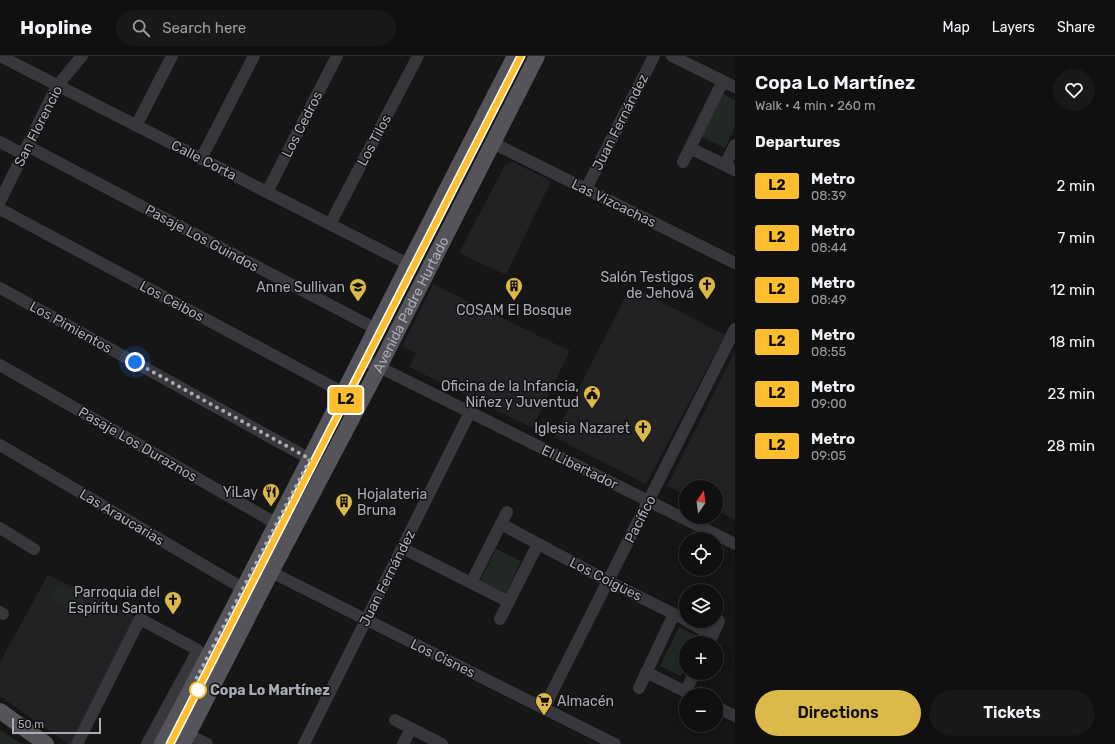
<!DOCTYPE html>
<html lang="en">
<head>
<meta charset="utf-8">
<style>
	:root { --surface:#101011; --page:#19191a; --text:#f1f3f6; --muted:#9c9d9f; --line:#303031; --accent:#dcba49 }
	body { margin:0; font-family:Rubik,sans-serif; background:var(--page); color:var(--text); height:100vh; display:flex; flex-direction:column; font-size:15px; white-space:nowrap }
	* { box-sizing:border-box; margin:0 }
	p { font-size:13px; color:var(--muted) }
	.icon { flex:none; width:22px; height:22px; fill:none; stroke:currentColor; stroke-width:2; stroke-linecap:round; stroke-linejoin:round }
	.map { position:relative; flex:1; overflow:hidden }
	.sheet { display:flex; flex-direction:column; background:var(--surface); width:380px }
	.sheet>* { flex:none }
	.badge { padding:0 8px; border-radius:3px; font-size:14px; line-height:26px }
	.needle { width:26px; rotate:14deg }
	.tools { position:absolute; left:679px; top:424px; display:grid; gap:8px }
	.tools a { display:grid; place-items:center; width:44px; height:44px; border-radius:50%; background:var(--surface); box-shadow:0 2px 10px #0003,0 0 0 1px var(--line); font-size:20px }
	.scale { position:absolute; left:12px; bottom:10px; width:89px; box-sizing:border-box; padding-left:4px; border:2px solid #a9acb6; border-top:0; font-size:11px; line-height:14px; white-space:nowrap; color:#a9acb6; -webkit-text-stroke:3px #111112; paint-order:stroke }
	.you { position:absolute; width:20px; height:20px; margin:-10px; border:3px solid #fff; border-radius:50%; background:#1a73e8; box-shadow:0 0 0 6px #1a73e833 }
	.map>.badge { position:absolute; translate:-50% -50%; box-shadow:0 0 0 2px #fff }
	h2 { padding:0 20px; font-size:15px; line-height:36px }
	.round { display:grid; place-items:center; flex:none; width:42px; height:42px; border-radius:21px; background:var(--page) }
	.headline { display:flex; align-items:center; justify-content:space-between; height:68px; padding:0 20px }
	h1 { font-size:19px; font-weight:600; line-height:30px }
	.action { display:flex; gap:8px; margin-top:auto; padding:8px 20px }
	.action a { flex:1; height:46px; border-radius:24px; background:var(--accent); color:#111; font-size:16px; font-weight:600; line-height:46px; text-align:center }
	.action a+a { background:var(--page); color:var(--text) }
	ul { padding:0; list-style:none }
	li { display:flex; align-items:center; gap:12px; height:52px; padding:0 20px }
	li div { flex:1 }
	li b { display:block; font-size:15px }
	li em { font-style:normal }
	li .badge { min-width:44px; font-weight:700; text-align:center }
	header { display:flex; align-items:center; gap:24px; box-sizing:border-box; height:56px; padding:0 20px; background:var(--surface); border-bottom:1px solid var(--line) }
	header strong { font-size:19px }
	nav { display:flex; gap:22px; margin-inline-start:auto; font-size:14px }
	.search { width:280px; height:36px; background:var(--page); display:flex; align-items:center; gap:10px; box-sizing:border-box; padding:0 14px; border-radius:22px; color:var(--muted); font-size:15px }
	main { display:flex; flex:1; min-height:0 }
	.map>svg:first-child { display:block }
	.built { fill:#222224 }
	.green { fill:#222924 }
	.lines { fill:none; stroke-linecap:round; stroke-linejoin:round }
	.minor { stroke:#37373c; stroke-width:12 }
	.major { stroke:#54545a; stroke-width:16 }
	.line-casing { stroke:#fff; stroke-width:9 }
	.line { stroke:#ffbe2e; stroke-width:6 }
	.walk { stroke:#a9acb6; stroke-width:4; stroke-dasharray:0 7.2 }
	.stop-dot { fill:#fff; stroke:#ffbe2e; stroke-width:2 }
	.labels { text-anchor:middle; stroke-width:3; stroke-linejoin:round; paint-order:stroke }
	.street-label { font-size:14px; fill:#a9acb6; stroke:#111112 }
	.poi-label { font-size:14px; fill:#a9acb6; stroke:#111112; text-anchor:end }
	.stop-label { font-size:14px; font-weight:bold; fill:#a9acb6; stroke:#111112; text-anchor:start }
</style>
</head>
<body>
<header>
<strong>Hopline</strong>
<div class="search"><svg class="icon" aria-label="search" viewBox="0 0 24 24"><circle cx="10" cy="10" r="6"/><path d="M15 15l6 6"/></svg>Search here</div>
<nav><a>Map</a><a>Layers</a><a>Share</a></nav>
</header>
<main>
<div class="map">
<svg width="735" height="688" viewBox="0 0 735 688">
	<rect width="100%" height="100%" fill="#161617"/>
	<path class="built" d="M513,106L551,125L506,219L459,197L505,109Z
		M433,228L570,295L532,372L409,311L416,297L402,290Z
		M631,230L725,279L646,428L554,381Z
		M735,295V464L716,454V431H686V439L667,430Z
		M48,519L140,563L77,688H68L0,640V606Z"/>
	<path class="green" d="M723,38L735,44V71L725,92L702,81Z
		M496,493L521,505L505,539L480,526Z
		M58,528L85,541L77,557L50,543Z
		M679,571L700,581L697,587H686V610L681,620L660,610Z
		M0,674L21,688H0Z"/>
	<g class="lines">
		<path class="minor" d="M0,0L408,208
			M672,0L735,31
			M136,70L172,0
			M0,86L23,98
			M493,87L735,207
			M27,90L376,273
			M690,92L735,114
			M201,103L254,0
			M683,106L723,25
			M725,109L735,89
			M586,133L654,0
			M267,136L337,0
			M0,145L57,30L82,0
			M0,153L344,337
			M330,168L418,0
			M0,232L310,403
			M361,302L735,488
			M0,309L277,468
			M0,389L244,533
			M501,468L608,525L686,564
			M0,472L34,493
			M402,492L509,546
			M271,516L615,688
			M471,527L507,456
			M0,556L3,558
			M500,563L538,488
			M687,565L712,579
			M709,587L719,565
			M646,616L692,639
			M639,632L674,558
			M686,636L694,617
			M716,651L735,660
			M544,652L735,273
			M395,664L442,688
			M188,678L207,688
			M77,688L140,563L198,594L147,688
			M304,688L470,356
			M403,688L411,673"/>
		<g class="major">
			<path d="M0,655L46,688"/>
			<path d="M162,688C283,460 397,229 515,0"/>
			<path id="s1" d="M183,688L271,516L379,311L537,0"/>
		</g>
	</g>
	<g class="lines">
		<defs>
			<path id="line" d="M170,688L521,0"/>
		</defs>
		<use href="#line" class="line-casing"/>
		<use href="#line" class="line"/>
		<path class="walk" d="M135,306L310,403L195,625L198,634"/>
	</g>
	<defs>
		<symbol id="church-pin" viewBox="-11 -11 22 30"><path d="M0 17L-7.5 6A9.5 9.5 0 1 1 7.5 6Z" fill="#dcba49" stroke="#111112"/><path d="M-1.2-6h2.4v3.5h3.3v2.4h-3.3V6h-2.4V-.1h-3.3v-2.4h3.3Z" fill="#111"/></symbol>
		<symbol id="building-pin" viewBox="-11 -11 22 30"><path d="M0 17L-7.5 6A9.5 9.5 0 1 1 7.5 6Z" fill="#dcba49" stroke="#111112"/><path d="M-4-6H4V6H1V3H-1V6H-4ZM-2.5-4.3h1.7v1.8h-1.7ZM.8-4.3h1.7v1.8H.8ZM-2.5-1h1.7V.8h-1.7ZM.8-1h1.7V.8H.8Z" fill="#111"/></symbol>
		<symbol id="school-pin" viewBox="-11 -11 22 30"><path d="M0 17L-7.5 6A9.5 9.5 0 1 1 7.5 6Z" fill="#dcba49" stroke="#111112"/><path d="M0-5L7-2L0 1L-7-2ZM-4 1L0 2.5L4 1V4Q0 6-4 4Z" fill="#111"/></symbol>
		<symbol id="civic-pin" viewBox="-11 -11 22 30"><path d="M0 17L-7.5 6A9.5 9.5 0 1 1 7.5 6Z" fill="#dcba49" stroke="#111112"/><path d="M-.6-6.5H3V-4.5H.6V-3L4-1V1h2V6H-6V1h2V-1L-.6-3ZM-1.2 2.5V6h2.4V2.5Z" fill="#111"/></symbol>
		<symbol id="restaurant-pin" viewBox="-11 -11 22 30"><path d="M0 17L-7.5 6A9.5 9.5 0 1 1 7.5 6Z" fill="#dcba49" stroke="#111112"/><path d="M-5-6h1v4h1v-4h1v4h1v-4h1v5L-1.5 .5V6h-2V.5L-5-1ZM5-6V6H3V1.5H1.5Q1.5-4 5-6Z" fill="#111"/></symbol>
		<symbol id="supermarket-pin" viewBox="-11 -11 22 30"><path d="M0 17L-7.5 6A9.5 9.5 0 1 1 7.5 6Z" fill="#dcba49" stroke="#111112"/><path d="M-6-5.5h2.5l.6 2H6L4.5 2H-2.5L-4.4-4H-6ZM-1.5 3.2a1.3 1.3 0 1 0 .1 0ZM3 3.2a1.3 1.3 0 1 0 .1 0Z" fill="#111"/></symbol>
	</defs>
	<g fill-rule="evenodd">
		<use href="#church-pin" x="697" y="219" width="20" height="27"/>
		<use href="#building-pin" x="504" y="220" width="20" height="27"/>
		<use href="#school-pin" x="348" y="221" width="20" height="27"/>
		<use href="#civic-pin" x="582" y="328" width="20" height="27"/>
		<use href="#church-pin" x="633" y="362" width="20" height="27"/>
		<use href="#restaurant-pin" x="261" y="426" width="20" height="27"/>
		<use href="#building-pin" x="334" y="436" width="20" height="27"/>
		<use href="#church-pin" x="163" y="534" width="20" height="27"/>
		<use href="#supermarket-pin" x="534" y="635" width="20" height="27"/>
	</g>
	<circle class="stop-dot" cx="198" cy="634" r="8"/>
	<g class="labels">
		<g class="street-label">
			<text transform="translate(620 66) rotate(-63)" y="5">Juan Fernández</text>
			<text transform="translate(302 68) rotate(-63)" y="5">Los Cedros</text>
			<text transform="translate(38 70) rotate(-63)" y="5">San Florencio</text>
			<text transform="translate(374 84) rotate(-62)" y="5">Los Tilos</text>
			<text transform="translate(204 104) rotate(27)" y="5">Calle Corta</text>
			<text transform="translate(614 147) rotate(26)" y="5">Las Vizcachas</text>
			<text transform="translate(202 182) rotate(28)" y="5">Pasaje Los Guindos</text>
			<text transform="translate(172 245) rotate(28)" y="5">Los Ceibos</text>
			<text dy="5" stroke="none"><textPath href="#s1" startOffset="495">Avenida Padre Hurtado</textPath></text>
			<text transform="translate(71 271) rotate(29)" y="5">Los Pimientos</text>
			<text transform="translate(138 388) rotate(30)" y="5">Pasaje Los Duraznos</text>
			<text transform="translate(580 411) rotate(26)" y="5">El Libertador</text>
			<text transform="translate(122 461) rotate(31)" y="5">Las Araucarias</text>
			<text transform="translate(640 463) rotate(-63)" y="5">Pacífico</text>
			<text transform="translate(387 522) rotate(-63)" y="5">Juan Fernández</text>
			<text transform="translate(606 523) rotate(27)" y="5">Los Coigües</text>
			<text transform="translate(443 602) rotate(26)" y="5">Los Cisnes</text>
		</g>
		<g class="poi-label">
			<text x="694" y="226">Salón Testigos<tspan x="694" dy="16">de Jehová</tspan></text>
			<text x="345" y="236">Anne Sullivan</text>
			<text x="514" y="259" text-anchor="middle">COSAM El Bosque</text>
			<text x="579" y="335">Oficina de la Infancia,<tspan x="579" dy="16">Niñez y Juventud</tspan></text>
			<text x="630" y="377">Iglesia Nazaret</text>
			<text x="258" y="441">YiLay</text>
			<text x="357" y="443" text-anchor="start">Hojalateria<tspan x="357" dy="16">Bruna</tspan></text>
			<text x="160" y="541">Parroquia del<tspan x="160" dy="16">Espíritu Santo</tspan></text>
			<text x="557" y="650" text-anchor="start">Almacén</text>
		</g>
		<g class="stop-label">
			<text x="210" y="639">Copa Lo Martínez</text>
		</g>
	</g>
</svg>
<div class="tools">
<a><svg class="needle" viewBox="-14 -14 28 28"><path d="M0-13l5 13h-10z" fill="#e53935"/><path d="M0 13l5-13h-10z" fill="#9c9d9f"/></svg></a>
<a><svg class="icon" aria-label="locate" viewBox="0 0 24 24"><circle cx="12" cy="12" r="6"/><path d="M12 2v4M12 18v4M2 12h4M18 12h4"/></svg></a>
<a><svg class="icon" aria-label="layers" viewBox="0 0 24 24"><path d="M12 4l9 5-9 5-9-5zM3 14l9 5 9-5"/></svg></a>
<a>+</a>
<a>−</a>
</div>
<div class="scale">50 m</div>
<div class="you" style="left:135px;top:306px"></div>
<b class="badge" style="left:346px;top:344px;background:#ffbe2e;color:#111">L2</b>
</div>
<section class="sheet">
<div class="headline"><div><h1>Copa Lo Martínez</h1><p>Walk · 4 min · 260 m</p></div><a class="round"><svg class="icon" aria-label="heart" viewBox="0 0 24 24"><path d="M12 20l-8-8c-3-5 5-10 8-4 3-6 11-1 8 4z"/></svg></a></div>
<h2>Departures</h2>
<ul>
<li><span class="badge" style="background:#ffbe2e;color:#111">L2</span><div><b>Metro</b><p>08:39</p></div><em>2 min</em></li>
<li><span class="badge" style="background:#ffbe2e;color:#111">L2</span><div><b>Metro</b><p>08:44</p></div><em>7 min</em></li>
<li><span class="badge" style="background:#ffbe2e;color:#111">L2</span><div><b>Metro</b><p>08:49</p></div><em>12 min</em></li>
<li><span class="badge" style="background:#ffbe2e;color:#111">L2</span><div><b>Metro</b><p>08:55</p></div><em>18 min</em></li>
<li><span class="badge" style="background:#ffbe2e;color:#111">L2</span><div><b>Metro</b><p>09:00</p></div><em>23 min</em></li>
<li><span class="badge" style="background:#ffbe2e;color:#111">L2</span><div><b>Metro</b><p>09:05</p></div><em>28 min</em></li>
</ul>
<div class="action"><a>Directions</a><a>Tickets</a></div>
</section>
</main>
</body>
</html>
